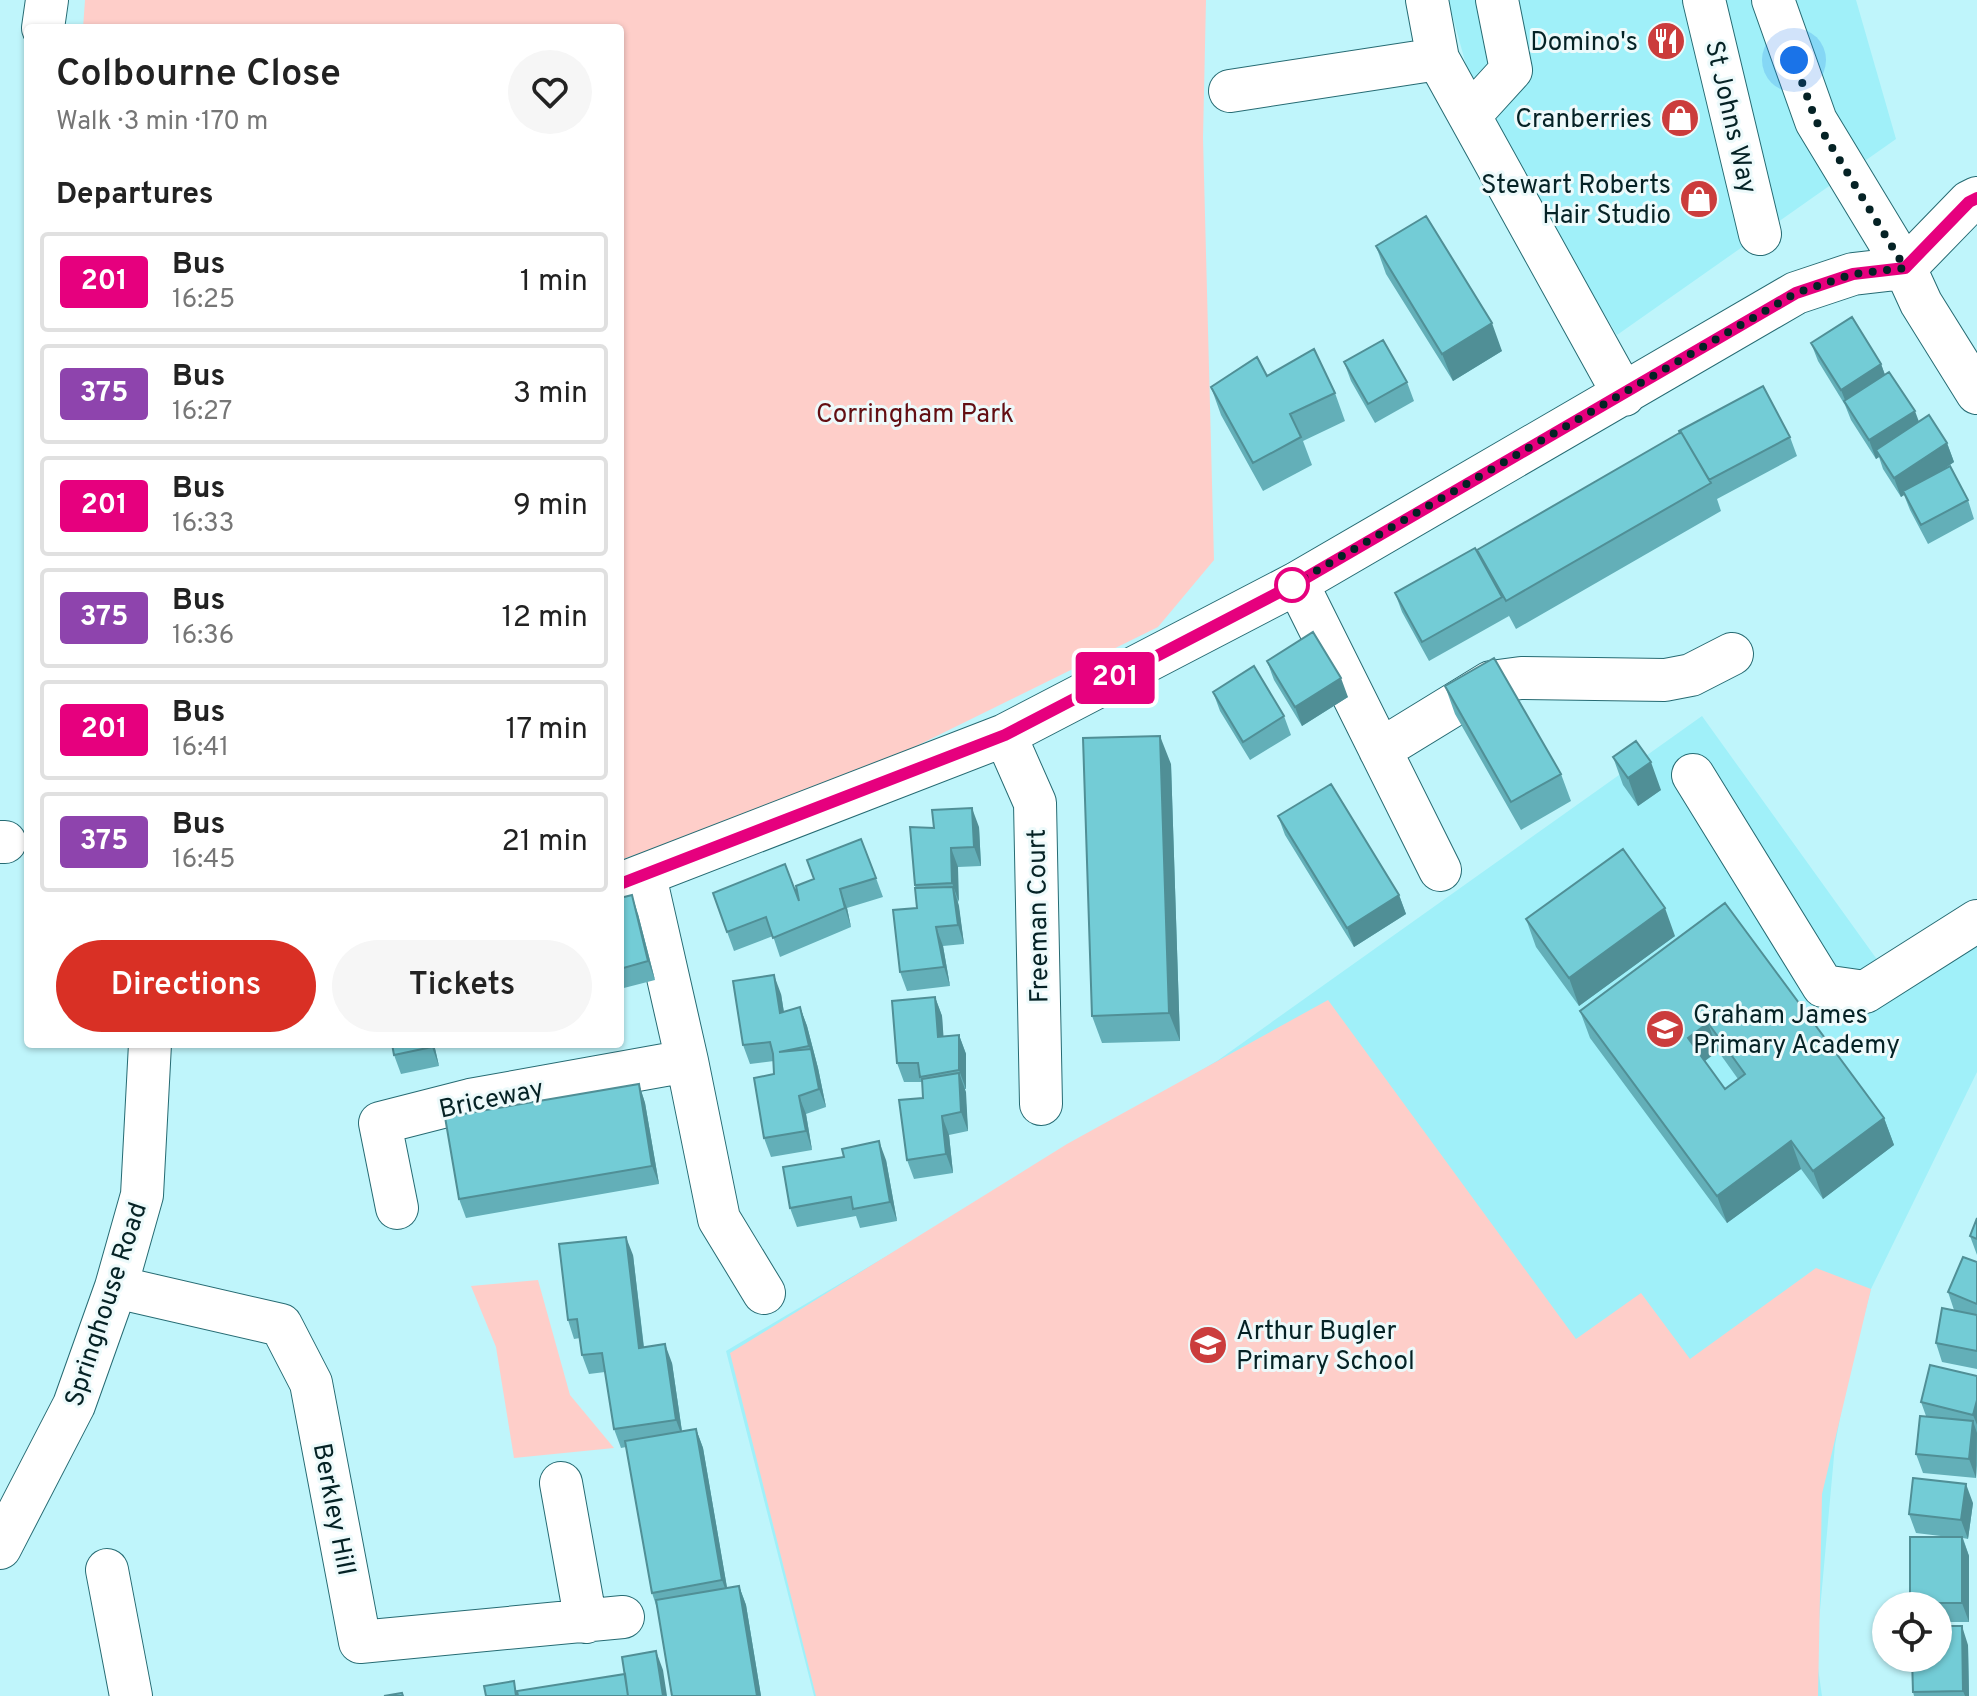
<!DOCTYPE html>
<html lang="en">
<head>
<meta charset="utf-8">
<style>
	:root { --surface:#fff; --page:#f6f6f6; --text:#222; --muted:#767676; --line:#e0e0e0; --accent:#d93025 }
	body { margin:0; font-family:Overpass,sans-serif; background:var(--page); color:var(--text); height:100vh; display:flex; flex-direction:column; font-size:30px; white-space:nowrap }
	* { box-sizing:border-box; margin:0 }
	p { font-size:26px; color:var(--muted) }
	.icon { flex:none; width:44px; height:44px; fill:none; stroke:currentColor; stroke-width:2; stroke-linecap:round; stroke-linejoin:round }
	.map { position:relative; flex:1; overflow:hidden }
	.panel { position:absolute; left:24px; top:24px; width:600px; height:1024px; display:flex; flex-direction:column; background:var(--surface); border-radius:8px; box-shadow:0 2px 6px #0004 }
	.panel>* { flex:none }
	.badge { padding:0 16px; border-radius:6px; font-size:28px; line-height:52px }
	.tools { position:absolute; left:1872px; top:1592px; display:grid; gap:16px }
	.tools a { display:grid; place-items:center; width:80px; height:80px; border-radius:50%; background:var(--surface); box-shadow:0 2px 6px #0004; font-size:40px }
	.you { position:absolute; width:40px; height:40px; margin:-20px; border:6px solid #fff; border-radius:50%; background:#1a73e8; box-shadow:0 0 0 12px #1a73e833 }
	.map>.badge { position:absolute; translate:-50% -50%; box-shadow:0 0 0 4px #fff }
	h2 { padding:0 32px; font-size:30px; line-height:72px }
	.round { display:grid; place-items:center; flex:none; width:84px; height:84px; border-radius:42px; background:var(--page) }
	.summary { display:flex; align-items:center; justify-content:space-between; height:136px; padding:0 32px }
	h1 { font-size:38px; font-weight:600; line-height:60px }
	.cta { display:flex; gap:16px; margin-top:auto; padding:16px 32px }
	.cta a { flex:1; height:92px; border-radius:48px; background:var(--accent); color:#fff; font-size:32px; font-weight:600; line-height:92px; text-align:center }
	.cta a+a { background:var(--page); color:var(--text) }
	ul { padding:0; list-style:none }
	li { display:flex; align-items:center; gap:24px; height:100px; margin:0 16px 12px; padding:0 16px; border:4px solid var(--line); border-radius:8px }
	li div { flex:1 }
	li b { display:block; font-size:30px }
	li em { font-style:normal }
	li .badge { min-width:88px; font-weight:700; text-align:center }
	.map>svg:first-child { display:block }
	.built { fill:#a0f0f9 }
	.green { fill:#fecec9 }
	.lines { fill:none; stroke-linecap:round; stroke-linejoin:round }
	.minor-casing { stroke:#266b73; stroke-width:44 }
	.minor { stroke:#fff; stroke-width:42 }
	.wall { fill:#63afb8; fill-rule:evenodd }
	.shaded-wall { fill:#508f96 }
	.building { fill:#73ccd6; stroke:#508f96; stroke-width:2; fill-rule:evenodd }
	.line-casing { stroke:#fff; stroke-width:18 }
	.line { stroke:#e6007e; stroke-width:12 }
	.walk { stroke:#052225; stroke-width:8; stroke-dasharray:0 14.4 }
	.stop-dot { fill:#fff; stroke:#e6007e; stroke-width:4 }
	.labels { text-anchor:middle; stroke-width:6; stroke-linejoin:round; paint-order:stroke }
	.poi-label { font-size:26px; fill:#052225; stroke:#edfafb; text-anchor:end }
	.street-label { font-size:26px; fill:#052225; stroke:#edfafb }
	.park-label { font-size:26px; fill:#630e12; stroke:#edfafb }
</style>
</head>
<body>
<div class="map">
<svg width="1977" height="1696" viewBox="0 0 1977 1696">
	<rect width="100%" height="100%" fill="#bff5fb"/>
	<path class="built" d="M1448,0H1856L1896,139L1617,335L1475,97Z
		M1702,716L1886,972L1977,908V1072L1871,1289L1846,1385L1835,1445L1816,1654L1822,1696H814L726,1351L1217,1061Z"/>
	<path class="green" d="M85,0H1206L1203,138L1214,560L1158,627L829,789L620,860V28H83Z
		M1328,1000L1576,1339L1641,1293L1690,1359L1816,1268L1871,1289L1822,1494L1818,1696H816L730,1353L1067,1144Z
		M538,1280L570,1395L614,1448L514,1458L496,1347L471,1286Z"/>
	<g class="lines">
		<defs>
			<path id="minor" d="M1427,0L1438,59L1624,395
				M1704,0L1760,234
				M1773,0L1816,121L1905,268L1921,303L1977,393
				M43,28L47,0
				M1230,91L1438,59
				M1470,115L1511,70L1497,0
				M1297,583L1440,870
				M1005,735L1035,803L1041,1104
				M1380,750L1491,682L1521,678L1665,680L1691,675L1732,654
				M1693,775L1823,986L1865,992L1977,921
				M0,842H5
				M645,876L687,1061L719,1219L764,1293
				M620,884L1005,735L1297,583L1796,293L1853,274L1905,268L1969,202L1977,198
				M397,1208L380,1123L470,1100L687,1061
				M116,1287L281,1325L311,1383L360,1642L623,1617
				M561,1483L586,1622
				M0,1548L74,1405L116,1287L142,1195L150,1044
				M107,1570L131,1696"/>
		</defs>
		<use href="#minor" class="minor-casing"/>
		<use href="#minor" class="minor"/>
	</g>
	<path class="wall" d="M1376,246L1502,351L1453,381L1386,274Z
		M1811,343L1881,364L1885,375L1919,422L1947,443L1954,462L1943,470L1968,500L1974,519L1928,544L1910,510L1904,495L1901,497L1883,469L1879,457L1876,459L1851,420L1845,405L1818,361Z
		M1344,362L1407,382L1414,401L1375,423L1351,381Z
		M1267,376L1335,393L1345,421L1303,441L1312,465L1263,491L1221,415L1211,387Z
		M1790,437L1797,456L1717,499L1721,511L1516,629L1508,614L1509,616L1429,661L1402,612L1395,593L1480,557L1477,550Z
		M1267,661L1348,697L1302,726L1274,680Z
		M1445,686L1561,774L1571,801L1521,830L1455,714Z
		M1213,692L1284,716L1291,735L1250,760L1220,711Z
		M1613,757L1661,790L1638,806L1623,785Z
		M1171,764L1180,1041L1102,1043L1092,1016Z
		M1278,816L1399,895L1406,914L1354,947L1285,835Z
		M979,827L981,866L958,867V902L964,944L943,946L950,986L907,991L900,972L917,908L915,885L934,828Z
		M876,878L883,897L847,908L851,927L780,957L773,936L734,951L713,893L799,901Z
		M620,898L638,914L655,980L620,989Z
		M1725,903L1884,1118L1894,1145L1823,1199L1801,1169L1727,1223L1590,1038L1580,1011ZM1718,1051L1738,1079L1725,1089L1705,1061Z
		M1526,919L1675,936L1579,1006L1536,947Z
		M781,994L784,1012L800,1007L807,1026L818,1068L826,1107L806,1114L812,1150L771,1157L764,1138L774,1074V1061L750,1064L743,1045Z
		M935,997L942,1016L943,1036L959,1035L966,1054V1089H965L968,1131L949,1135L953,1173L914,1179L907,1160L923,1098V1085L922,1082H904L897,1063Z
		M392,1044H434L439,1066L401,1074L394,1055Z
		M639,1084L645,1103L659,1184L466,1218L459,1199Z
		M886,1160L897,1221L860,1228L856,1216L797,1227L790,1208Z
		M1977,1218V1255L1970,1236Z
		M633,1255L644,1347L672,1363L682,1431L696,1429L703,1448L727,1588L739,1586L746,1605L761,1696H672L658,1611L652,1593L626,1447L621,1448L614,1429L605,1372L589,1374L582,1355L580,1338L574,1339L568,1320Z
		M1977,1262V1369L1942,1362L1936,1343L1954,1310L1948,1292Z
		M1977,1376V1465L1976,1478L1923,1473L1916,1454L1926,1416L1921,1402Z
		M1973,1503L1968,1539L1963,1538L1969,1556V1622H1938V1606H1911L1910,1603L1949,1537L1916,1533L1909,1514Z
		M1968,1645L1969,1696H1914L1913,1692Z"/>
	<path class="shaded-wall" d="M1492,323L1502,351L1453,381L1442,354Z
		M1881,364L1888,383L1847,405L1841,390Z
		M1915,411L1922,430L1876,450L1879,457L1876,459L1869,440Z
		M1947,443L1954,462L1905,495L1903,491L1904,495L1901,497L1894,478Z
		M1341,678L1348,697L1302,726L1295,707Z
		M1160,736L1171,764L1180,1041L1169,1013Z
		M1651,762L1661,790L1638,806L1628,778Z
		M972,808L979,827L981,866L974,847Z
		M951,848L958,867L959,902L952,883Z
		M953,887L959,906L964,944L958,925Z
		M840,889L847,908L851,927L845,908Z
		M632,895L638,914L655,980L648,961Z
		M1399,895L1406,914L1354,947L1347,928Z
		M1665,908L1675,936L1579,1006L1569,978Z
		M936,927L943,946L950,986L944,967Z
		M774,975L781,994L787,1032L780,1013Z
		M935,997L942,1016L945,1056L938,1037Z
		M800,1007L807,1026L818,1068L826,1107L819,1089Z
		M1708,1023L1718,1051L1698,1066L1688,1038Z
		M959,1035L966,1054V1089L959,1070Z
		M431,1044H434L439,1066L432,1047Z
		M959,1073L966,1092L968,1131L961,1112Z
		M639,1084L645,1103L659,1184L652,1166Z
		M799,1096L806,1114L812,1150L806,1131Z
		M942,1116L949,1135L953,1173L946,1154Z
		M1884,1118L1894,1145L1823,1199L1813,1171Z
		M879,1141L886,1160L897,1221L890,1202Z
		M1791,1141L1801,1169L1727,1223L1717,1196Z
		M626,1237L633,1255L646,1367L639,1348Z
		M665,1344L672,1363L683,1439L676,1420Z
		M1977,1400V1425L1973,1415Z
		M1973,1421L1977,1433L1976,1478L1969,1459Z
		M696,1429L703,1448L729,1599L722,1580Z
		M1966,1484L1973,1503L1968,1539L1961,1520Z
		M1962,1537L1969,1556V1622L1962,1603Z
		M739,1586L746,1605L761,1696H757Z
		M1962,1626L1968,1645L1969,1696H1965L1963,1691Z
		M656,1651L663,1670L667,1696H663Z"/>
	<path class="building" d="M1426,216L1492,323L1442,354L1376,246Z
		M1852,317L1881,364L1841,390L1811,343Z
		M1383,340L1407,382L1368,404L1344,362Z
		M1314,349L1335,393L1290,414L1301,437L1253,463L1211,387L1257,357L1267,376Z
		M1889,372L1915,411L1869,440L1844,401Z
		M1763,386L1790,437L1709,480L1681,432L1680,433L1679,431Z
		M1929,415L1947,443L1894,478L1876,450Z
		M1681,432L1711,483L1506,601L1477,550Z
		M1950,466L1968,500L1921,525L1903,491Z
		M1475,548L1502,597L1422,642L1395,593Z
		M1313,632L1341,678L1295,707L1267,661Z
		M1494,658L1561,774L1511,802L1445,686Z
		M1254,666L1284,716L1243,742L1213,692Z
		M1160,736L1169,1013L1092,1016L1083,738Z
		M1636,741L1651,762L1628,778L1613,757Z
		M1331,784L1399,895L1347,928L1278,816Z
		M972,808L974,847L951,848L952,883L915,885L910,827L934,828L932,810Z
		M861,839L876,878L840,889L845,908L773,938L766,917L727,932L713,893L785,864L799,901L796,886L814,879L807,860Z
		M1623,849L1665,908L1569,978L1526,919Z
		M953,887L958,925L936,927L944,967L900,972L893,910L917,908L915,888Z
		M632,895L648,961L620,969V898Z
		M1725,903L1884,1118L1813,1171L1791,1141L1717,1196L1580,1011ZM1708,1023L1745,1074L1725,1089L1688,1038Z
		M774,975L780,1013L800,1007L809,1046L779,1052L811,1049L819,1089L799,1096L806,1131L764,1138L754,1078L774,1074L773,1054L770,1042L743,1045L733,981Z
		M935,997L938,1037L959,1035V1070L920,1077L918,1063H897L892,1001Z
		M392,1044H431L432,1047L394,1055Z
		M959,1073L961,1112L942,1116L946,1154L907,1160L899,1100L923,1098L922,1079Z
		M639,1084L652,1166L459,1199L445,1117Z
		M879,1141L890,1202L853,1209L851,1197L790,1208L783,1167L844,1157L842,1149Z
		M1977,1218V1239L1970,1236Z
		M626,1237L639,1348L665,1344L676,1420L614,1429L602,1353L582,1355L577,1319L568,1320L559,1244Z
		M1963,1257L1977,1262V1304L1948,1292Z
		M1942,1308L1977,1315V1351L1936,1343Z
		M1930,1365L1977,1376V1400L1973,1415L1921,1402Z
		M1920,1416L1973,1421L1969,1459L1916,1454Z
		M696,1429L722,1580L652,1593L625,1441Z
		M1913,1478L1966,1484L1961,1520L1909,1514Z
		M1910,1537H1962V1603H1910Z
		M739,1586L757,1696H672L656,1600Z
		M1938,1626H1962L1963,1691L1913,1692L1912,1658H1938Z
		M656,1651L663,1696H628L622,1657Z
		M625,1674L628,1696H518L517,1691Z
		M514,1681L516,1696H486L484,1686Z
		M402,1693L403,1696H384Z"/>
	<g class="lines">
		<defs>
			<path id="line" d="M620,884L1005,735L1297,583L1796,293L1853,274L1905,268L1969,202L1977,198"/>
		</defs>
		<use href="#line" class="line-casing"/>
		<use href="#line" class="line"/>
		<path class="walk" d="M1292,585L1796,293L1853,274L1905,268L1816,121L1794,60"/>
	</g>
	<defs>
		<symbol id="restaurant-disc" viewBox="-11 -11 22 22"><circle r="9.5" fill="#cb3c3c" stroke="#edfafb"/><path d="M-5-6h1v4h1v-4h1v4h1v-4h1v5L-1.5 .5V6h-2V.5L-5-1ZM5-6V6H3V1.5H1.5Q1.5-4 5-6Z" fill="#fff"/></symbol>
		<symbol id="shop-disc" viewBox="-11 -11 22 22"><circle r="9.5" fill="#cb3c3c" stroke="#edfafb"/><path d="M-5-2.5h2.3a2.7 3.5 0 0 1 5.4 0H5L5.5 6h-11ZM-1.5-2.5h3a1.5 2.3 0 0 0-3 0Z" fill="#fff"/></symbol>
		<symbol id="school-disc" viewBox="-11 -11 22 22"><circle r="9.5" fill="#cb3c3c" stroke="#edfafb"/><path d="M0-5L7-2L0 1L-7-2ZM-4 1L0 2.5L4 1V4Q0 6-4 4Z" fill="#fff"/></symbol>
	</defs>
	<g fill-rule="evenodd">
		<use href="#restaurant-disc" x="1644" y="19" width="44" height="44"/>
		<use href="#shop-disc" x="1658" y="96" width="44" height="44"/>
		<use href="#shop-disc" x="1677" y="177" width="44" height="44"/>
		<use href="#school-disc" x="1643" y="1007" width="44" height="44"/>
		<use href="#school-disc" x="1186" y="1323" width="44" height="44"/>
	</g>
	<circle class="stop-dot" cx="1292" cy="585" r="16"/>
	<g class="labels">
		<g class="poi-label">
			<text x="1638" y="50">Domino's</text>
			<text x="1652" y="127">Cranberries</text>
			<text x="1671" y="193">Stewart Roberts<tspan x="1671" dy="30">Hair Studio</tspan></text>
			<text x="1693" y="1023" text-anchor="start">Graham James<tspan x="1693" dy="30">Primary Academy</tspan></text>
			<text x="1236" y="1339" text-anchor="start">Arthur Bugler<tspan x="1236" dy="30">Primary School</tspan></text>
		</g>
		<g class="street-label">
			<text transform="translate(1732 117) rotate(77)" y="9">St Johns Way</text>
			<text transform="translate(1037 916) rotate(-91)" y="9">Freeman Court</text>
			<text transform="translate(491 1098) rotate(-12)" y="9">Briceway</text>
			<text transform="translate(105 1304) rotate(-72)" y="9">Springhouse Road</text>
			<text transform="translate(335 1509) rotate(79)" y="9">Berkley Hill</text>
		</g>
		<g class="park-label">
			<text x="915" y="422">Corringham Park</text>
		</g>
	</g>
</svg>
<div class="tools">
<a><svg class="icon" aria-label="locate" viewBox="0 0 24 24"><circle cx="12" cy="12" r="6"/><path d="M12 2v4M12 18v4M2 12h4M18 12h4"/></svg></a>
</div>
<div class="you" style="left:1794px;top:60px"></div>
<b class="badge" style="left:1115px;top:678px;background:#e6007e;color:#fff">201</b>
<section class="panel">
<div class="summary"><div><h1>Colbourne Close</h1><p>Walk · 3 min · 170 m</p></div><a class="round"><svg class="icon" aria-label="heart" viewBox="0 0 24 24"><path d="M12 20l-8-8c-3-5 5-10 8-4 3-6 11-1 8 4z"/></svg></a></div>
<h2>Departures</h2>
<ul>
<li><span class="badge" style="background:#e6007e;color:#fff">201</span><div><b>Bus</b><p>16:25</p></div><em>1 min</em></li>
<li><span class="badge" style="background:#8e44ad;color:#fff">375</span><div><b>Bus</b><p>16:27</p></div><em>3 min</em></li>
<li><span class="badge" style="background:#e6007e;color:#fff">201</span><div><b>Bus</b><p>16:33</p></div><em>9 min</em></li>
<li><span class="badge" style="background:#8e44ad;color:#fff">375</span><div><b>Bus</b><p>16:36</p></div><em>12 min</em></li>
<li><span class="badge" style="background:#e6007e;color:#fff">201</span><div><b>Bus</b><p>16:41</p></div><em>17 min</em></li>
<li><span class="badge" style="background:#8e44ad;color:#fff">375</span><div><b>Bus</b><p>16:45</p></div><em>21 min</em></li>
</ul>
<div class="cta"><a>Directions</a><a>Tickets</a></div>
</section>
</div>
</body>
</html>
